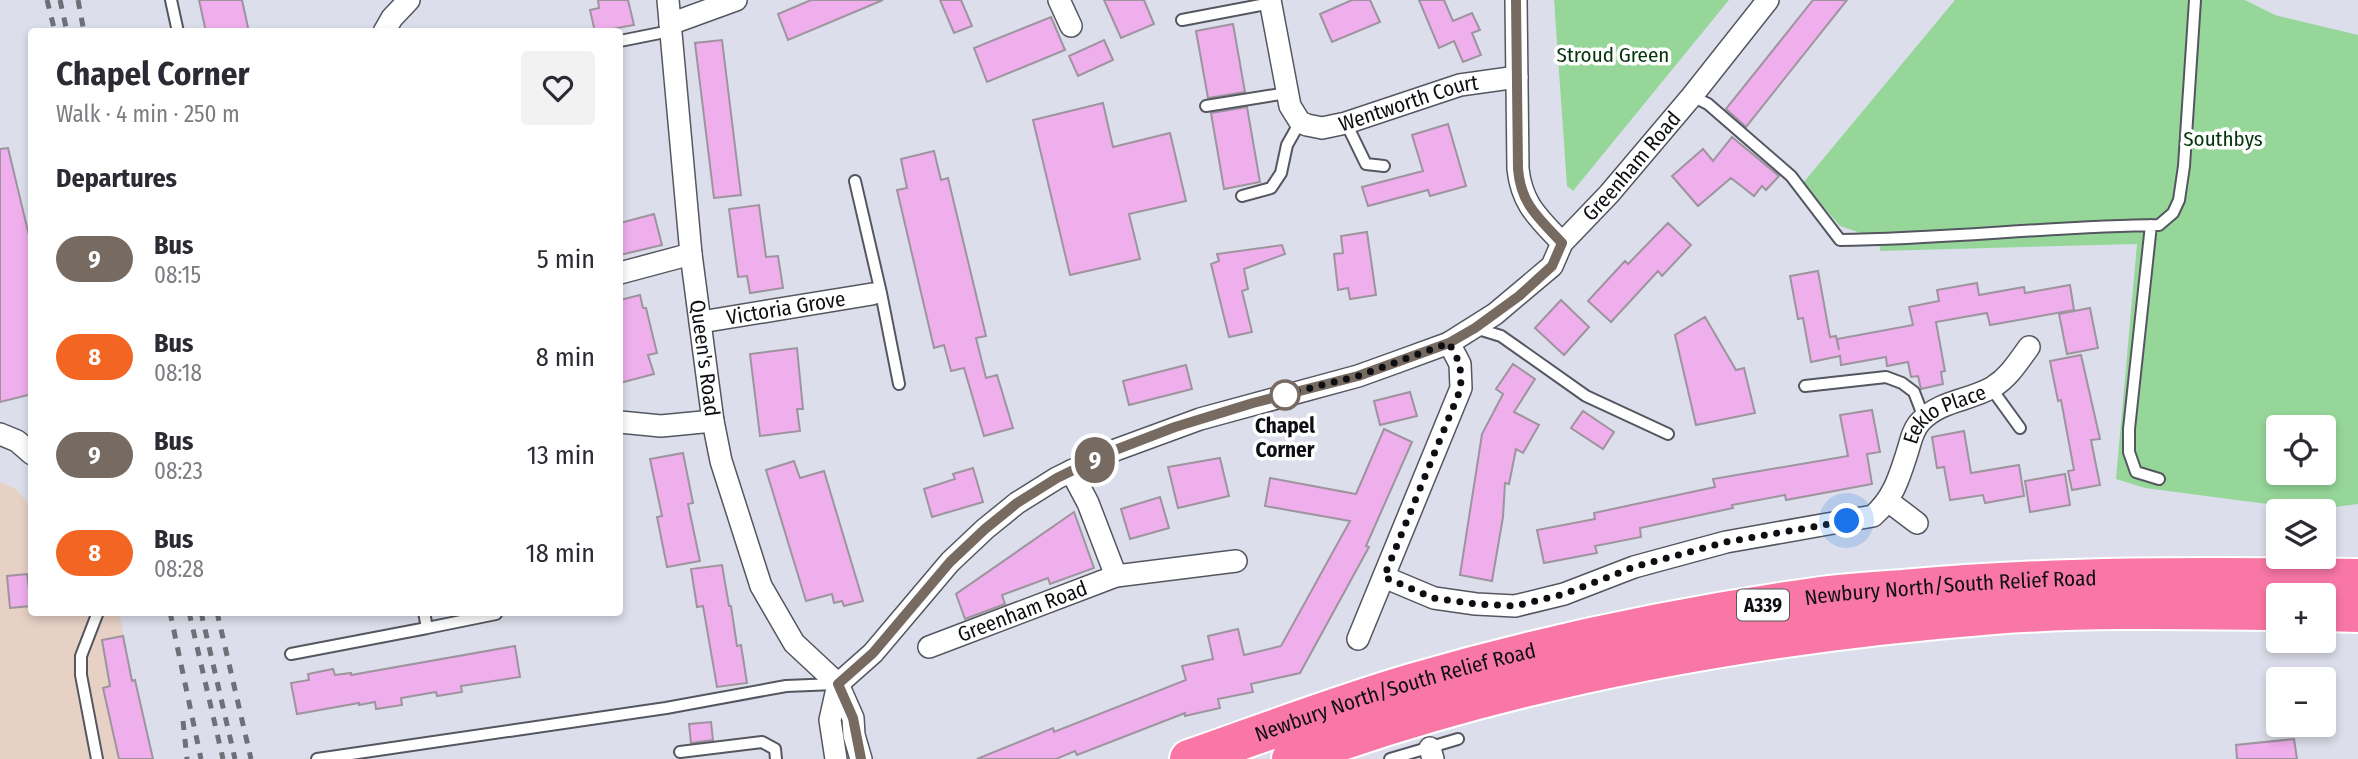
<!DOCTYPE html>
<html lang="en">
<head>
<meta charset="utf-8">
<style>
	:root { --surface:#fff; --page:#f2f2f3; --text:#2b2b33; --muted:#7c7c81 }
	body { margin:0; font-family:"Fira Sans Condensed",sans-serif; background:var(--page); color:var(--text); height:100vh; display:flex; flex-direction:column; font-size:26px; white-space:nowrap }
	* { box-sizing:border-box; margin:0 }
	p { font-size:23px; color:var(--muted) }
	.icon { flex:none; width:38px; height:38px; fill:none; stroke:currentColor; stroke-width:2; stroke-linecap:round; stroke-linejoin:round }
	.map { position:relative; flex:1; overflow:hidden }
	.side { position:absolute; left:28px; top:28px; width:595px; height:588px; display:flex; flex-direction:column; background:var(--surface); border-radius:7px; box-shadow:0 4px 10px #0003 }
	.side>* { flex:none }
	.badge { padding:0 14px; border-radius:23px; font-size:24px; line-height:46px }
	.controls { position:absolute; left:2266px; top:415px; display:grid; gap:14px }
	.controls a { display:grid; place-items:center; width:70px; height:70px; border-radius:7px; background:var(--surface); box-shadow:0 4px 10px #0003; font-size:35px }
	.you { position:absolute; width:35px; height:35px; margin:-18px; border:5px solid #fff; border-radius:50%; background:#1a73e8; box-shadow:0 0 0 10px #1a73e833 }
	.map>.badge { position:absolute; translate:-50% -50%; box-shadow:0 0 0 4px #fff }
	h2 { padding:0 28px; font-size:26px; line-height:63px }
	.round { display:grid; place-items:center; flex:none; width:74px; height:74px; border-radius:7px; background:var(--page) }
	.summary { display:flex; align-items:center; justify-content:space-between; height:119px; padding:0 28px }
	h1 { font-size:33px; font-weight:700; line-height:52px }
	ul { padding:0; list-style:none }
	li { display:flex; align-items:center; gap:21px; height:98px; padding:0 28px }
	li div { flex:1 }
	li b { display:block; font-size:26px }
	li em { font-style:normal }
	li .badge { min-width:77px; font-weight:700; text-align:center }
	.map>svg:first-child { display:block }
	.commercial { fill:#e7d1c5 }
	.green { fill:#96d799; fill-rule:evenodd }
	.building { fill:#efaeec; stroke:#9d949d; stroke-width:2 }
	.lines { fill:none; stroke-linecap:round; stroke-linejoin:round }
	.lane-casing { stroke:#545660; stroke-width:14 }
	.street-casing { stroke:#545660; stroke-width:24 }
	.highway-casing { stroke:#fff; stroke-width:42 }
	.lane { stroke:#fff; stroke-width:10 }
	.street { stroke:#fff; stroke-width:21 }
	.highway { stroke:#f977a5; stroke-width:38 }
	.rail { stroke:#6e7077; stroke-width:5; stroke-dasharray:9 9; stroke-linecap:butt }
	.line-casing { stroke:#fff; stroke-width:16 }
	.line { stroke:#766a61; stroke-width:10 }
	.walk { stroke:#0e0f13; stroke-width:7; stroke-dasharray:0 12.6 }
	.stop-dot { fill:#fff; stroke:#766a61; stroke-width:3.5 }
	.labels { text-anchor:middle; stroke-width:7; stroke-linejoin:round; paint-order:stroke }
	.shield { fill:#fff; stroke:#56575a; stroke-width:2 }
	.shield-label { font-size:19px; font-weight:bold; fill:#0e0f13 }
	.park-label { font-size:21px; fill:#04350c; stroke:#fff }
	.street-label { font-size:21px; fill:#0e0f13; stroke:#fff }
	.stop-label { font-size:21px; font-weight:bold; fill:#0e0f13; stroke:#fff }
</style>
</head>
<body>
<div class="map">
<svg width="2358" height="759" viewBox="0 0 2358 759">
	<rect width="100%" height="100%" fill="#dcdfeb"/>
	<path class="commercial" d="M0,482L16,489L31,507L32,612L119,613L149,759H0Z"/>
	<path class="green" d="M1554,0H1729L1573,191L1567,186Z
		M1955,0H2245L2275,15L2358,35V504L2312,510L2145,488L2116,479L2137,244L1880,251L1879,239L1840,226L1803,183ZM2278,427H2324V472H2278Z"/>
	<path class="building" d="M199,0H242L249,32H206Z
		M598,0H628L634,25L595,32L590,10L599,8Z
		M811,0H883L788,40L778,14Z
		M940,0H961L972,26L954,33Z
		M1104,0H1144L1154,24L1121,38Z
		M1352,0H1370L1380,22L1332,42L1320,14Z
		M1419,0H1444L1453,21L1472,13L1480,30L1472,33L1481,55L1463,62L1454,41L1439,48Z
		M1813,0H1847L1746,127L1726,109Z
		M1051,17L1065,50L987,82L974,48Z
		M1233,24L1245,92L1208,98L1196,31Z
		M722,40L741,195L714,198L695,43Z
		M1104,40L1113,60L1078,76L1069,56Z
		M1103,103L1113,147L1170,133L1186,201L1129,214L1140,259L1070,275L1033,120Z
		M1247,107L1260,182L1224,189L1211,113Z
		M1448,124L1466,186L1430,196L1428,190L1368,206L1362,187L1423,171L1412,135Z
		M1732,137L1779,176L1766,190L1762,186L1754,196L1731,178L1698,206L1672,176L1703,149L1713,161Z
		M8,148L32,248V394L0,402V149Z
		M934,151L941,180L948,178L986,336L976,338L986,378L997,375L1013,428L984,436L964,368L951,371L944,345L934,348L897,190L907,188L901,159Z
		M759,205L766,257L778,256L783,288L750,293L747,276L738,277L729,209Z
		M654,214L662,245L620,255V223Z
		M1668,223L1691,245L1662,276L1658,271L1611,322L1588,301L1625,261L1628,264Z
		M1367,232L1376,295L1350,299L1348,288L1338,290L1334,254L1343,253L1341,236Z
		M1282,245L1285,254L1244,269L1248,289L1242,291L1252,332L1229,337L1211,264L1219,261L1217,254Z
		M1818,271L1830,337L1836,336L1839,350L1837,339L1913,325L1909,307L1939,301L1937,290L1977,283L1979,295L2024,287L2025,293L2070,285L2074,310L1990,325L1987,313L1936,322L1945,371L1941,372L1943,384L1921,389L1918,376L1911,377L1908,362L1887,366L1886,357L1841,365L1840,356L1811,362L1803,318L1798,319L1790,276Z
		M640,295L643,308H646L657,353L648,355L654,374L620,383V300Z
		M1561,300L1589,327L1564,355L1535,328Z
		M2090,308L2098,348L2067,354L2059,314Z
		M1705,317L1736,370L1744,368L1755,413L1696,425L1675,335Z
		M797,348L803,409H797L800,431L760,436L750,354Z
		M2081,355L2100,439L2091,440L2100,485L2072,490L2068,471L2074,470L2061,400L2058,401L2050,361Z
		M1513,364L1535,379L1514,412L1539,425L1523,453L1516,449L1509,484L1505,483L1503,517L1492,581L1460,575L1482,434L1503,394L1496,389Z
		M1186,365L1192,389L1129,405L1123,381Z
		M1410,392L1417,416L1380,425L1374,401Z
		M1872,410L1880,452L1867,454L1872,484L1786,500L1785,495L1732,505L1733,508L1640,528L1641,537L1595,546L1597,553L1544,563L1537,530L1595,519L1594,513L1715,487L1713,479L1848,456L1840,415Z
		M1583,411L1614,432L1603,449L1571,428Z
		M1384,429L1412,442L1366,546L1369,547L1300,673L1251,684L1253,692L1218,699L1220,708L1185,716V713L1077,755L1075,751L1056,759H977L1053,728L1054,732L1186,680L1182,666L1213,659L1208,636L1238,629L1244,655L1281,646L1350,521L1265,506L1270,478L1356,494Z
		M1964,431L1971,473L2019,465L2024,496L1985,503L1983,495L1950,500L1944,467L1937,468L1932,437Z
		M683,453L693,503L688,504L700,561L667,567L657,517L662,516L650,459Z
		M1220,458L1229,496L1178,508L1168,467Z
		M794,461L800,478L824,471L863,601L844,606L842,601L834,603L832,594L806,601L766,470Z
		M973,468L983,502L932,517L924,489L955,479L953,474Z
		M2065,474L2070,505L2030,512L2025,481Z
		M1160,497L1169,528L1130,539L1121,509Z
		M1074,512L1094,568L1050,584L1048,578L1002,595L1005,604L965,619L956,594Z
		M722,565L729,606H731L737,646L741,645L747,683L717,687L703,606L697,607L691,569Z
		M27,574L31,606L10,608L7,576Z
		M123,636L132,681L135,680L153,759H119L103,688L110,686L102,640Z
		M515,646L520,677L461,686L462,692L437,696L436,692L401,698L402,705L376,709L375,702L359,705V703L297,714L291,683L309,680L308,674L333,669L335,675L351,673V675Z
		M711,722L713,740L691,743L689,724Z
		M2294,739L2297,759H2237L2236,745Z"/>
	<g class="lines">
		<defs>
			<path id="lane" d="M171,0L178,32
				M1182,20L1271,3
				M620,41L670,31
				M1692,96L1708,104L1791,176L1840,240C1947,239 2052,226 2159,225L2173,213L2179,200L2184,166L2195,0
				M1206,106L1287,93
				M1346,123L1366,164L1384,166
				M855,181L881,293L899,384
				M1242,196L1271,188L1281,173L1287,145L1300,122
				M2151,225L2129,429V452L2136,472L2159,479
				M1475,328L1501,336L1586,396L1668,434
				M1805,386L1886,377L1902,383L1914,392L1924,418
				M1991,388L2020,428
				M427,628L496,614
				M291,654L427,628L424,612
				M680,752L762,742L775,749L776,759
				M97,759L81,675V656L98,612
				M317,759L666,708L786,686L835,684
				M1390,759L1458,739"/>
			<g id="street">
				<path id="s1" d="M668,0L691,254L713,421L721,461L761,586L794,643L838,684L853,718L854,735L861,759"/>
				<path d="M1059,0L1071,26"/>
				<path id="s2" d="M1270,0L1290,106L1300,122L1307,125L1322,128L1346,123L1460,85L1517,77"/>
				<path d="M1516,0L1518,169C1522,205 1539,218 1562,243"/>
				<path d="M670,24L736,0"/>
				<path d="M384,32L392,18L409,0"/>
				<path d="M620,273L691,254"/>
				<path id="s3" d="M701,322L872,294"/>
				<path d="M620,422L661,426L713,421"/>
				<path d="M0,434L17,441L32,454"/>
				<path d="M1071,471L1088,503L1116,576"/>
				<path d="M1888,501L1917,523"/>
				<path id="s4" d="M1384,577L1434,598L1476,604L1515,606L1564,594L1634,567L1726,542L1873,516C1894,498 1900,475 1908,450C1911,440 1913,429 1921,421C1941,400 1969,401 1993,387C2009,377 2018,362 2029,347"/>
				<path d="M1358,639L1461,388L1460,364L1449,343"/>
				<path id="s5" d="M929,647L1116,576L1236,561"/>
				<path d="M1430,748L1433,759"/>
				<path id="s6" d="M836,759L830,720L838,684L873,653L950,562L985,529L1017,503L1057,478L1110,452L1200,419L1358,376L1397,362L1449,343L1495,314L1552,266L1562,243L1609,194L1692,96L1768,0"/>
			</g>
			<g id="highway">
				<path d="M2324,612L2358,613"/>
				<path id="s7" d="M1189,759C1264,733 1339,704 1415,682C1545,644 1680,616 1814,597C1843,593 1873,591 1903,589C2054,575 2206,576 2358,578"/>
				<path d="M1291,759C1515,676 1755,634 1993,615C2088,608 2183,610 2278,611"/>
			</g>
		</defs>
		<use href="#lane" class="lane-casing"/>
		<use href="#street" class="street-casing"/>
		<use href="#highway" class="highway-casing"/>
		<use href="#lane" class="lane"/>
		<use href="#street" class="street"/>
		<use href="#highway" class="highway"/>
		<path class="rail" d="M47,0L55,32
			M60,0L67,32
			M78,0L84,32
			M170,612L201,759
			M189,612L223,759
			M201,612L235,759
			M217,612L251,759
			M183,721L187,759"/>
	</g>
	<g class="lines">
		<defs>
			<path id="line" d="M861,759L853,718L838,684L873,653L950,562L985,529L1017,503L1057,478L1110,452L1175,427L1253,403L1358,376L1449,343L1475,328L1519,296L1552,266L1562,243C1539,218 1521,205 1518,169L1516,0"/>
		</defs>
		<use href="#line" class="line-casing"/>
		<use href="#line" class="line"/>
		<path class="walk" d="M1285,395L1279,396L1358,376L1449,343L1460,364L1461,388L1384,577L1433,598L1476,604L1515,606L1564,594L1634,567L1726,542L1847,521"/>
	</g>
	<circle class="stop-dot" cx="1285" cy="395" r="14"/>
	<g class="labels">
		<rect class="shield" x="1737" y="589.5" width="52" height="31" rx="5"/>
		<g class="shield-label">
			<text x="1763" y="612">A339</text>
		</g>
		<g class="park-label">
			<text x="1613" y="62">Stroud Green</text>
			<text x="2223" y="146">Southbys</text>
		</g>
		<g class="street-label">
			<text dy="7" stroke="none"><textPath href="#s2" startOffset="240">Wentworth Court</textPath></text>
			<text dy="7" stroke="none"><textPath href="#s6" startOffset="1052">Greenham Road</textPath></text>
			<text dy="7" stroke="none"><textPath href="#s3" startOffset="86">Victoria Grove</textPath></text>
			<text dy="7" stroke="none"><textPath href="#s1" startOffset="360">Queen's Road</textPath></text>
			<text dy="7" stroke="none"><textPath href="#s4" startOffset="637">Eeklo Place</textPath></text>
			<text dy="7" stroke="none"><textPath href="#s7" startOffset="784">Newbury North/South Relief Road</textPath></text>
			<text dy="7" stroke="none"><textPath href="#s5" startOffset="100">Greenham Road</textPath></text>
			<text dy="7" stroke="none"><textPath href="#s7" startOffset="217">Newbury North/South Relief Road</textPath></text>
		</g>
		<g class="stop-label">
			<text x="1285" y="433">Chapel<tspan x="1285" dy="24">Corner</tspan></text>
		</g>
	</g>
</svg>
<div class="controls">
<a><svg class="icon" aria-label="locate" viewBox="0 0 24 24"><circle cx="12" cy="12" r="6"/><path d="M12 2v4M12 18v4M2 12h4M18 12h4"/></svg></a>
<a><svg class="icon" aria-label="layers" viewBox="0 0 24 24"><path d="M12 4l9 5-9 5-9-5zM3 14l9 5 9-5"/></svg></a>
<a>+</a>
<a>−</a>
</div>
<div class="you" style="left:1847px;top:521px"></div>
<b class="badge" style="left:1095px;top:460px;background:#766a61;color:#fff">9</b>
<section class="side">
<div class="summary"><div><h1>Chapel Corner</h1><p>Walk · 4 min · 250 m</p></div><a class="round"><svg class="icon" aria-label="heart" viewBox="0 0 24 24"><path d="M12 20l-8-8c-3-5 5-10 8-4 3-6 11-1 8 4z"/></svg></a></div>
<h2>Departures</h2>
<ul>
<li><span class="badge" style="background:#766a61;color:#fff">9</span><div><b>Bus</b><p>08:15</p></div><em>5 min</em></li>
<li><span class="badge" style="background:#f26522;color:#fff">8</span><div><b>Bus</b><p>08:18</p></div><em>8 min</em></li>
<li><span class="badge" style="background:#766a61;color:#fff">9</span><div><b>Bus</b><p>08:23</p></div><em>13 min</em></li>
<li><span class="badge" style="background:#f26522;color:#fff">8</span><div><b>Bus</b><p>08:28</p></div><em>18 min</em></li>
</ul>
</section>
</div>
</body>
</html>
